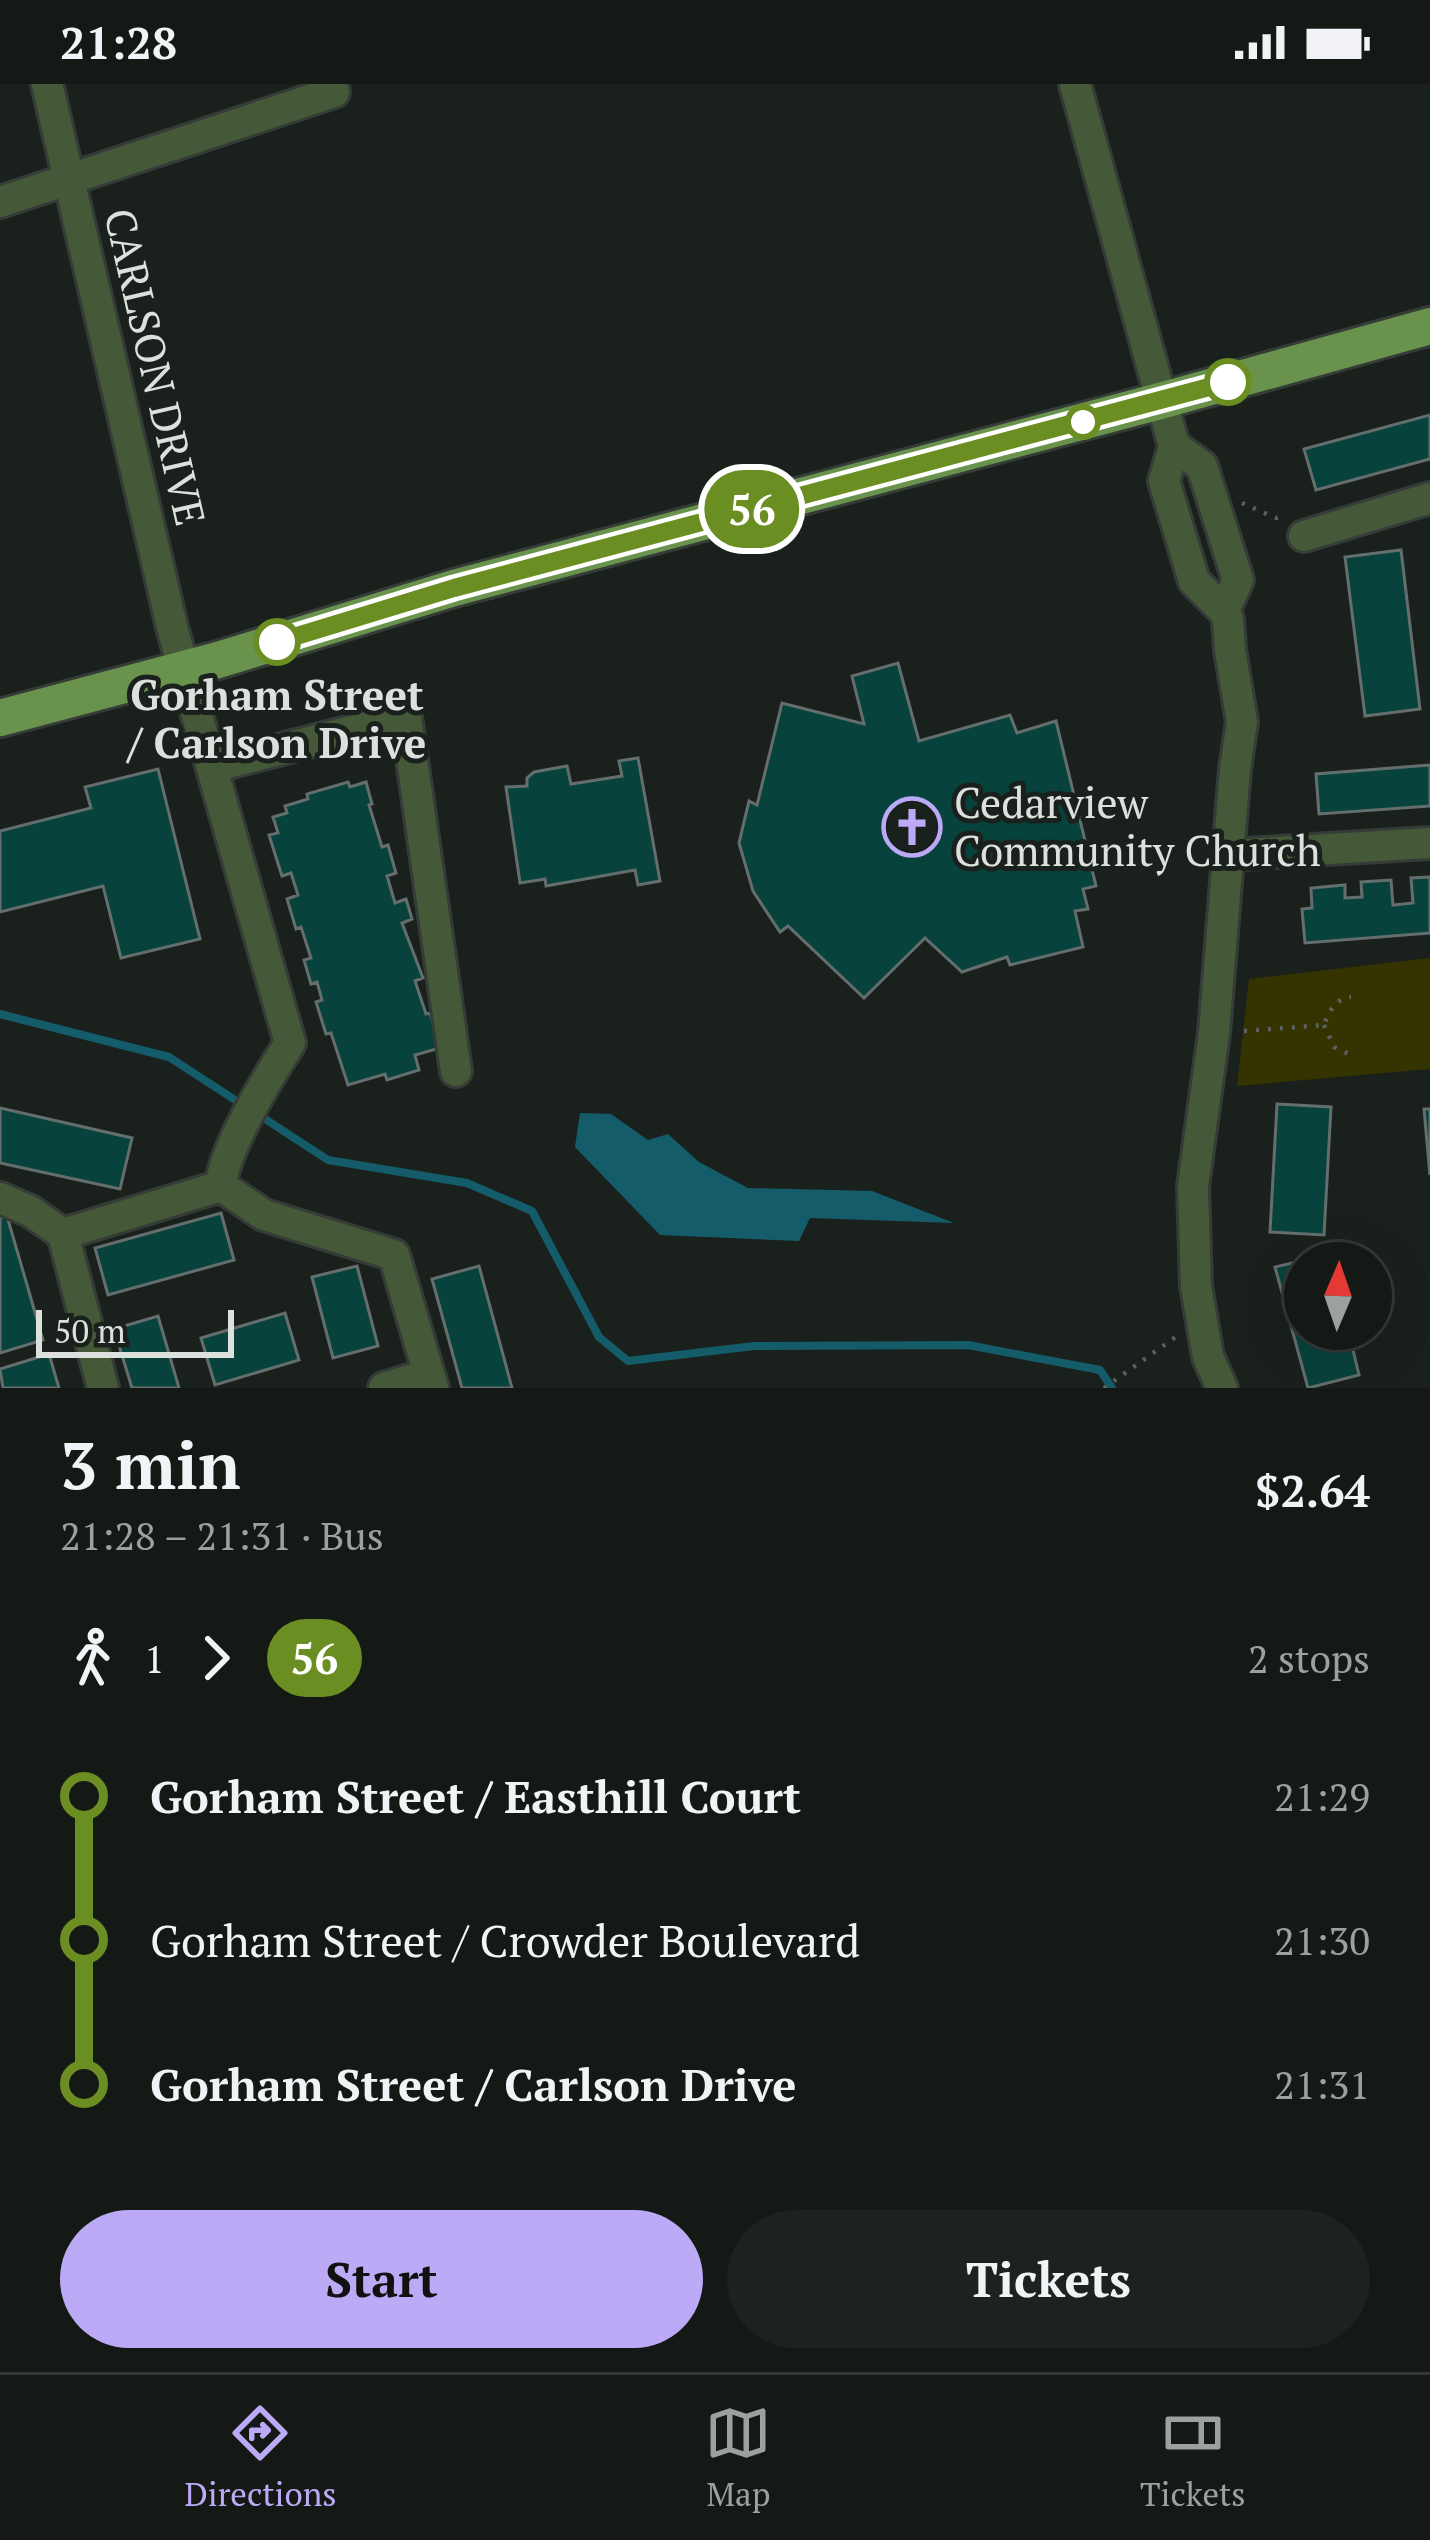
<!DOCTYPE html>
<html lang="en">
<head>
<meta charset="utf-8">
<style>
	:root { --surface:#141916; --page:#1d221f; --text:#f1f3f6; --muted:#9da0a1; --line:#333835; --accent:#bcaaf6 }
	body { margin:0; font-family:"PT Serif",serif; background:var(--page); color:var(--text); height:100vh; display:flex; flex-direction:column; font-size:45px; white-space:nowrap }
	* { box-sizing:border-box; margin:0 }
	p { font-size:39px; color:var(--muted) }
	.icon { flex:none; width:66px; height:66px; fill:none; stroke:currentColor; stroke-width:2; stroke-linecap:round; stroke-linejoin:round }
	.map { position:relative; height:1304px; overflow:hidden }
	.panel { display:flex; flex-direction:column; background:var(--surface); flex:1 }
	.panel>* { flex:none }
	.badge { padding:0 24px; border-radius:39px; font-size:42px; line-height:78px }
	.needle { width:78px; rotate:2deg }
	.fabs { position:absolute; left:1284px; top:1158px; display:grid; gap:24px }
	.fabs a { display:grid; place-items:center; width:108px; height:108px; border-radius:50%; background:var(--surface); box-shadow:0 12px 48px #0002,0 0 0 3px var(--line); font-size:60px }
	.scale { position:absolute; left:36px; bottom:30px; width:198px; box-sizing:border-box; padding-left:12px; border:6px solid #dce1de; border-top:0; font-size:33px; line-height:42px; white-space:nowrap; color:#dce1de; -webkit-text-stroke:9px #1a211d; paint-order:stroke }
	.map>.badge { position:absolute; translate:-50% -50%; box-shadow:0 0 0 6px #fff }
	.legs { display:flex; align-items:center; gap:18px; height:132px; padding:0 60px; font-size:39px }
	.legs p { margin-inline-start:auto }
	.head { display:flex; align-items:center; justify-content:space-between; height:204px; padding:0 60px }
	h1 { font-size:66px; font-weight:600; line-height:90px }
	.action { display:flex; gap:24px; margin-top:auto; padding:24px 60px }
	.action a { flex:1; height:138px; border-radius:72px; background:var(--accent); color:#111; font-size:48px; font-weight:600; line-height:138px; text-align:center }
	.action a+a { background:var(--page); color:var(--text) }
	ul { padding:0 60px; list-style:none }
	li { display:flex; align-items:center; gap:42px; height:144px; font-size:45px }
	li i { display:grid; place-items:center; width:18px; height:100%; margin:0 15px; background:currentColor }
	li i::after { content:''; width:30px; height:30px; margin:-15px; border:9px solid; border-radius:50%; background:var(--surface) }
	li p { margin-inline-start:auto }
	li:first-child i { background:linear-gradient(#0000 50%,currentColor 0) }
	li:last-child i { background:linear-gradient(currentColor 50%,#0000 0) }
	.status { display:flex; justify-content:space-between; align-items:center; height:84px; padding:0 60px; background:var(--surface); direction:ltr }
	.status svg { height:33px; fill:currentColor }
	.tabs { display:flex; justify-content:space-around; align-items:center; height:168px; border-top:3px solid var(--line); background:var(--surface); font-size:33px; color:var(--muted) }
	.tabs a { display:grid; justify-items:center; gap:6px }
	.tabs .active { color:var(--accent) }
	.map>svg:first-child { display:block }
	.green { fill:#353300 }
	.water { fill:#145c6a }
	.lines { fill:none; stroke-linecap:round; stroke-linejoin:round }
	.stream { stroke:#145c6a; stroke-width:8 }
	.building { fill:#08423d; stroke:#636e6d; stroke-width:3 }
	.minor-casing { stroke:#353c38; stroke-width:36 }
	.major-casing { stroke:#353c38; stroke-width:42 }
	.path { stroke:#5c625f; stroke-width:4.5; stroke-dasharray:3 9; stroke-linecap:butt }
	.minor { stroke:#455938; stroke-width:30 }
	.major { stroke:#69934c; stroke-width:36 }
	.line-1-casing { stroke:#fff; stroke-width:27 }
	.line-1 { stroke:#6b8e23; stroke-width:18 }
	.stop-1-dot { fill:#fff; stroke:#6b8e23; stroke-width:6 }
	.labels { text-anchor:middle; stroke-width:10; stroke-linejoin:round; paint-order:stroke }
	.street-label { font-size:42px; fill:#dce1de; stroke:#1a211d }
	.stop-label { font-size:42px; font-weight:bold; fill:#dce1de; stroke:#1a211d }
	.poi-label { font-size:42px; fill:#dce1de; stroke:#1a211d; text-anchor:start }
</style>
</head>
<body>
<div class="status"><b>21:28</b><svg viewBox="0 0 49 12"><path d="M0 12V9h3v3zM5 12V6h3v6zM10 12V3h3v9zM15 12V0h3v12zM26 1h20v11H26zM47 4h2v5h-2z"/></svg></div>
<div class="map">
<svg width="1430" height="1304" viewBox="0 0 1430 1304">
	<rect width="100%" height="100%" fill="#1a211d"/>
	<path class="green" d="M1430,874V985L1237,1002L1249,895Z"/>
	<path class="water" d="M580,1029L611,1030L648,1056L668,1050L699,1078L748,1104L872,1107L954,1139L810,1134L799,1157L660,1151L575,1063Z"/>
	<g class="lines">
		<path class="stream" d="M0,930L169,973L246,1023
			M259,1031L328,1076L467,1099L532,1127L599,1253L628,1277L754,1262L968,1261L1100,1286L1112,1304"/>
	</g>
	<path class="building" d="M1430,331V375L1316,406L1304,365Z
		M1401,466L1420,625L1365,632L1345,473Z
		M898,579L919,657L1010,631L1017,649L1056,637L1096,802L1083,805L1088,825L1075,827L1083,863L1010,881L1007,873L962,888L925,854L864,914L788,842L780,848L753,807L739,759L749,717L757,721L782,619L864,640L852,592Z
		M638,674L660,797L638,801L635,786L546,802L545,795L520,799L506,703L527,702V694L534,688L567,682L571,700L622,692L619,677Z
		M1430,681V722L1319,730L1316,690Z
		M158,685L200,855L121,874L103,802L0,828V747L91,724L85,703Z
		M348,698L350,703L366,698L372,720L369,721L382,763L388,761L396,789L387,792L395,819L406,815L412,835L402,839L423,894L415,897L426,930L430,929L440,964L415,971L419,986L387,996L385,990L348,1001L331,949L326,950L316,918L322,916L317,898L311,900L304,876L311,874L301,843L296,845L287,815L298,811L291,789L282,792L269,751L278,749L273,733L287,729L285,722L308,715L307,710Z
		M1430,793V849L1305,859L1302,825L1312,824L1311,804L1345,801V814L1362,813L1361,798L1391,796L1393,821L1413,819L1411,794Z
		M1277,1020L1331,1023L1324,1151L1270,1148Z
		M0,1024L132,1054L120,1105L0,1079Z
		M1424,1025H1430V1091Z
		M221,1129L234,1176L108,1211L95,1164Z
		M7,1132L43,1256L0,1269V1134Z
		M1330,1170L1332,1179H1305V1245H1348L1359,1291L1308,1304L1275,1183Z
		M357,1182L378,1262L333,1274L312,1193Z
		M479,1182L512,1304H462L432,1195Z
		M285,1229L299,1276L215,1301L201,1254Z
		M158,1232L179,1304H132L114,1245Z
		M49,1270L59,1304H3L0,1285Z"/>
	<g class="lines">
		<defs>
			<path id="minor" d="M47,0L173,547L290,959C270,990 222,1068 221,1102L63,1150
				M1075,0L1174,362L1164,397L1194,497L1224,527L1228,535L1230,566L1242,638L1235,685L1214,949L1193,1102L1196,1202L1208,1273L1222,1304
				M0,118L334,8
				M1174,362L1202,382L1238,496L1224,527
				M1304,452L1430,414
				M212,683L406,633L456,987
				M1229,771L1430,759
				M221,1102L264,1131L394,1171L433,1304
				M0,1114L30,1127L63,1150
				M63,1150L103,1304
				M384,1304L429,1290"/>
			<path id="major" d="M0,634L218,576L454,504L1160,317L1430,242"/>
		</defs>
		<use href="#minor" class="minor-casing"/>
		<use href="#major" class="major-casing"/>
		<path class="path" d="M1242,419L1276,434L1282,432
			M1324,941L1334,963L1355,973
			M1244,947L1324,941C1329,927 1336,914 1351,913
			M1104,1304L1177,1252"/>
		<use href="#minor" class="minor"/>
		<use href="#major" class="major"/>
	</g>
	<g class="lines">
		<defs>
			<path id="line-1" d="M277,558L454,504L1228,298"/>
		</defs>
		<use href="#line-1" class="line-1-casing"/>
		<use href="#line-1" class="line-1"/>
	</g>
	<defs>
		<symbol id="church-ring" viewBox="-11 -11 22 22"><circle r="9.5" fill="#1a211d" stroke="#bcaaf6" stroke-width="1.5"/><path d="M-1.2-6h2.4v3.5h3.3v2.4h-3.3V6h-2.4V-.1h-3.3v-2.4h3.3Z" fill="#bcaaf6"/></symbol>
	</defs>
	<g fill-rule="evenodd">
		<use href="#church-ring" x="879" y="710" width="66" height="66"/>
	</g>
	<g class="stop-1-dot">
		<circle cx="1228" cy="298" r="21"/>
		<circle cx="1083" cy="338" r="15"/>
		<circle cx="277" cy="558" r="21"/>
	</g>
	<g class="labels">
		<g class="street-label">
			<text transform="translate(155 283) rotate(77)" y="15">CARLSON DRIVE</text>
		</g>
		<g class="stop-label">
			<text x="277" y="626">Gorham Street<tspan x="277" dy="48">/ Carlson Drive</tspan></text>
		</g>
		<g class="poi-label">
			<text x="954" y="734">Cedarview<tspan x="954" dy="48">Community Church</tspan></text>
		</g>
	</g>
</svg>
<div class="fabs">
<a><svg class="needle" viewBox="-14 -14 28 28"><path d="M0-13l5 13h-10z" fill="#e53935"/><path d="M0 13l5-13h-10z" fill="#9da0a1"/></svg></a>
</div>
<div class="scale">50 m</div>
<b class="badge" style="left:752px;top:425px;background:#6b8e23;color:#fff">56</b>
</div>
<section class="panel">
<div class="head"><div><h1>3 min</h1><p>21:28 – 21:31 · Bus</p></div><b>$2.64</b></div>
<div class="legs"><svg class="icon" aria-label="walk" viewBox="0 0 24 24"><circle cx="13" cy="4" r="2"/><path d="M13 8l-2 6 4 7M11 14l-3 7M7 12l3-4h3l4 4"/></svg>1<svg class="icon" aria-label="forward" viewBox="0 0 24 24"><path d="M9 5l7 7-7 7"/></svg><b class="badge" style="background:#6b8e23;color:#fff">56</b><p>2 stops</p></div>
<ul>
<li><i style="color:#6b8e23"></i><b>Gorham Street / Easthill Court</b><p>21:29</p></li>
<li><i style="color:#6b8e23"></i><span>Gorham Street / Crowder Boulevard</span><p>21:30</p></li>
<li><i style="color:#6b8e23"></i><b>Gorham Street / Carlson Drive</b><p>21:31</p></li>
</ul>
<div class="action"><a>Start</a><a>Tickets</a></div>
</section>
<nav class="tabs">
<a class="active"><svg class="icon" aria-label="directions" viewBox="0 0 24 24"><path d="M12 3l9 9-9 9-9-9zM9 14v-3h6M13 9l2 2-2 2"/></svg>Directions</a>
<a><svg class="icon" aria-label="map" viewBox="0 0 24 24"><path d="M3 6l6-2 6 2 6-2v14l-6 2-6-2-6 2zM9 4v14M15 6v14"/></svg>Map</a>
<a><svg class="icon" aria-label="tickets" viewBox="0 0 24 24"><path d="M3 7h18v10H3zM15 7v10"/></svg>Tickets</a>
</nav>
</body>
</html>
